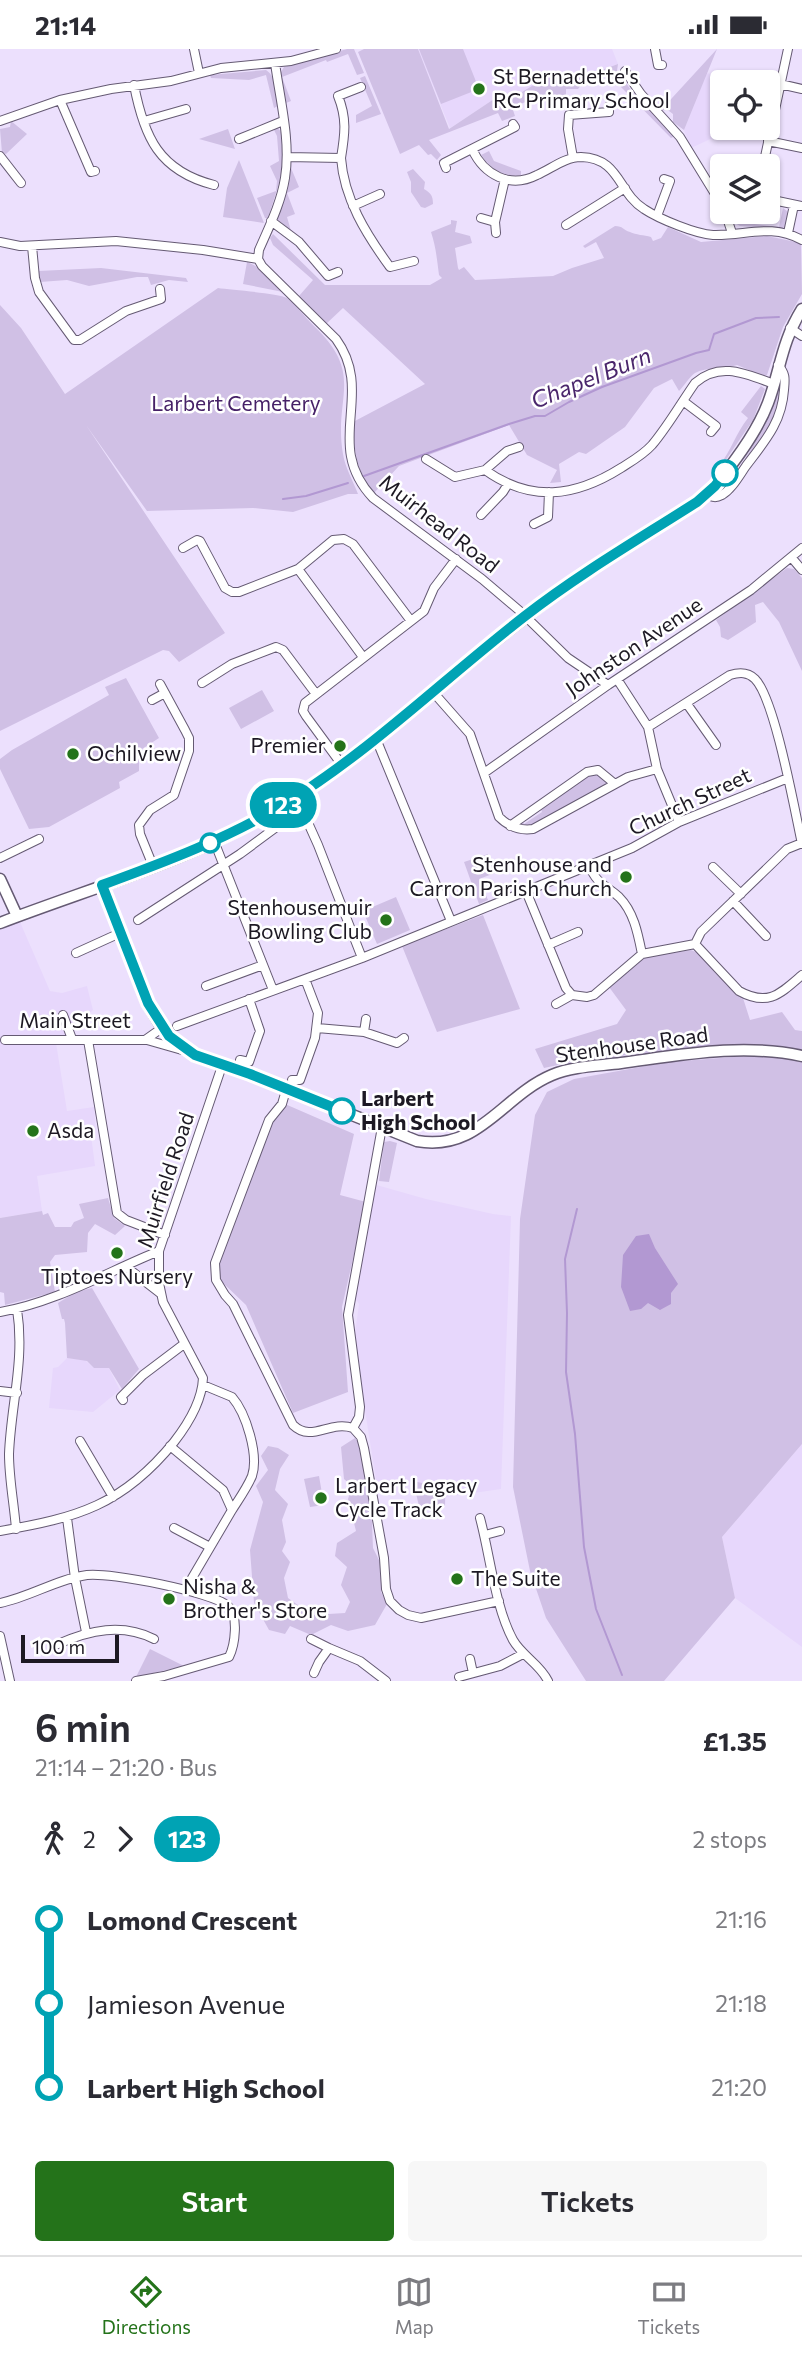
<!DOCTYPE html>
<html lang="en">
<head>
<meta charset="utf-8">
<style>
	:root { --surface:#fff; --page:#f7f7f7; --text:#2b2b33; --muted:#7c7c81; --line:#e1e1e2; --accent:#24731a }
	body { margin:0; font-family:Commissioner,sans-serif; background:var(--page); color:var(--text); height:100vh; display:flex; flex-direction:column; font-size:26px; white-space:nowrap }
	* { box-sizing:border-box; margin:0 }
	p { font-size:23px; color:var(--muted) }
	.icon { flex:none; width:38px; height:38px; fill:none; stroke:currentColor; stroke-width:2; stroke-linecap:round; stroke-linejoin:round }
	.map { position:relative; height:1632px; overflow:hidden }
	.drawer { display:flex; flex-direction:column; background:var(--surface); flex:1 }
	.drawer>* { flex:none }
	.badge { padding:0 14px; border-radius:23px; font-size:24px; line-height:46px }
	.tools { position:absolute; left:710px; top:21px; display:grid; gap:14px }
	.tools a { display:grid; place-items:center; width:70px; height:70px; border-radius:7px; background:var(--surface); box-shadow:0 2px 5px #0004; font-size:35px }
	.scale { position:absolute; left:21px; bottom:18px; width:98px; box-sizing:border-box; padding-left:7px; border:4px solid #1d1923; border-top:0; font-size:19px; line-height:24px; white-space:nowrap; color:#1d1923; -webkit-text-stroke:5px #fff; paint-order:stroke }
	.map>.badge { position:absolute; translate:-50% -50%; box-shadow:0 0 0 4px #fff }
	.legs { display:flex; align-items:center; gap:10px; height:77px; padding:0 35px; font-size:23px }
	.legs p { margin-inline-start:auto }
	.overview { display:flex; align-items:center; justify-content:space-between; height:119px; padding:0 35px }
	h1 { font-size:38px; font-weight:600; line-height:52px }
	.primary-button { display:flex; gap:14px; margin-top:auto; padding:14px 35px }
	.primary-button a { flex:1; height:80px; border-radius:7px; background:var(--accent); color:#fff; font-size:28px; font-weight:600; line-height:80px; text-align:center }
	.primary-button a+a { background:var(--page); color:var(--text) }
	ul { padding:0 35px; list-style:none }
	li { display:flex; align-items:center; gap:24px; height:84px; font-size:26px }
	li i { display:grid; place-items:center; width:10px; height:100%; margin:0 9px; background:currentColor }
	li i::after { content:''; width:18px; height:18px; margin:-9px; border:5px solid; border-radius:50%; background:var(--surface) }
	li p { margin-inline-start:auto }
	li:first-child i { background:linear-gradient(#0000 50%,currentColor 0) }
	li:last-child i { background:linear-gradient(currentColor 50%,#0000 0) }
	.status { display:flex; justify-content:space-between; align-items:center; height:49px; padding:0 35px; background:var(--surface); direction:ltr }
	.status svg { height:19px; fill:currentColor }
	.tabs { display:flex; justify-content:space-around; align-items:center; height:98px; border-top:2px solid var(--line); background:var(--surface); font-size:19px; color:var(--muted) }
	.tabs a { display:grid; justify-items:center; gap:4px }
	.tabs .active { color:var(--accent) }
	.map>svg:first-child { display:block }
	.built { fill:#e7d7fc }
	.green { fill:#d0c0e5 }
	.water { fill:#b298d2 }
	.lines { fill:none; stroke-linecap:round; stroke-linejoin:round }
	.stream { stroke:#b298d2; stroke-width:2 }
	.street-casing { stroke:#655a73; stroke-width:10 }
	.secondary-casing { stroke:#655a73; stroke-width:13 }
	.street { stroke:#fff; stroke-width:8 }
	.secondary { stroke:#fff; stroke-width:10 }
	.line-1-casing { stroke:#fff; stroke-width:16 }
	.line-1 { stroke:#00a3b4; stroke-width:10 }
	.poi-dot { fill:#24731a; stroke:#fff; stroke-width:2.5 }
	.stop-1-dot { fill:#fff; stroke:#00a3b4; stroke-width:3.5 }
	.labels { text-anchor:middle; stroke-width:5; stroke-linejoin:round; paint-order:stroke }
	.poi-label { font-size:21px; fill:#1d1923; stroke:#fff; text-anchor:start }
	.park-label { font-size:21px; fill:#462167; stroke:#fff }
	.street-label { font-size:21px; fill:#1d1923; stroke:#fff }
	.stop-label { font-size:21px; font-weight:bold; fill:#1d1923; stroke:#fff; text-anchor:start }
	.water-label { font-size:23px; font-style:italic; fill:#4a266c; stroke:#fff }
</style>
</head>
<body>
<div class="status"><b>21:14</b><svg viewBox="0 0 49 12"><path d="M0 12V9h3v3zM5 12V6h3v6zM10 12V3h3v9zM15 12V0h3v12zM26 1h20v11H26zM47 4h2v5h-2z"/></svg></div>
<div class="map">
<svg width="802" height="1632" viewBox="0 0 802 1632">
	<rect width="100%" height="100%" fill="#ece0fd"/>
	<path class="built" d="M418,0H612L618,15L588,26L545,29L522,43L494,50L450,79Z
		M707,24L731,31V33H723V68L719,86L691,99L684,81Z
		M20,873L50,942L62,944L87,937L93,961L84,970L67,976L72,990L56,994L67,1062L94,1058L96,1084L91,1086L95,1117L37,1127L42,1162L0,1169V880Z
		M373,1135L426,1150L493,1165L511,1167L501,1440L446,1448L445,1457L420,1461L413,1432L377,1437L354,1292L359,1255L352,1245Z
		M67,1309L85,1311L94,1319H109L120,1341L93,1363L49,1359L53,1319L58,1318Z
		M802,1395V1598L735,1549L722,1488Z"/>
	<path class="green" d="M347,0H354L364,24L357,26L348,5L327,13L326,11L282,28L291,52L286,54L280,25L284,18Z
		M364,0H418L449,80L494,50L522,43L545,29L588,26L618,15L617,22L631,41L675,87L671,89L621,38L616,22L582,35L578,40H566V47H542L512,58L515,67L502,72L498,64L429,91L441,106L437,111L431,105L428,106L419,96L400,105L358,3Z
		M419,0H463L479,40L441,55Z
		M717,0L684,81L673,73V65L669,62L661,61Z
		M266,21C277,28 276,45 278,57L274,59L266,26L249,31L211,29L210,26Z
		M365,27L381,65L356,74V66L372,57L360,29Z
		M11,72L27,85L6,105L2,104L0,80L10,78Z
		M277,78L281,83L283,122L268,169H265L257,149L276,142L277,132L270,117L279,112L277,87L273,79Z
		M228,80L235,100L199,90Z
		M489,102L494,112L521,122V126C503,129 491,120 481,106Z
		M239,111L264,174L223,168L227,139Z
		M291,119L299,138L287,144L295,165L287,168L291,182L277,170L288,139Z
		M413,120L425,133L424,140C431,144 433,147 433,155L425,159L421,158L411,143V133L407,123Z
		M783,159L787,162L789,172L785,178L780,180L740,177L735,174L730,163H737L747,174L779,178Z
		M451,171L457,172L455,183L470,187L472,194L455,199L458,219L459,221L464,218L475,231L553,227L572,219L604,209L596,193L585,199L583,197L615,177C623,177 623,181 630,183C636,186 644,186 651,188L653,192L661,189L668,178L701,193L767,187L801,194L802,245L783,278L767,326L763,327L737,316C726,320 706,318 695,324C690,327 684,337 679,342L672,330L654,339L625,378L586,405L579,403L559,415L561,433L550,434L557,421L527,406L509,376L399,417L374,444C356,425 354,398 353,373L425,335L343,259L326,275L299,247L313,231L273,196L270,189L273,185L325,236H430L442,229L439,226C437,211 436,198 431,183L451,175Z
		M247,213C263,219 272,231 283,243L243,235Z
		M101,219L186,229L188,233L169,231L151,236L148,228H137L89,237L67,231L40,233L38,222Z
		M218,239C231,241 278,244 287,249C296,256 305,268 313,276C366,326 333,347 343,405C345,418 353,432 358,445H348L293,463L253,459L147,462L86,376L225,584L179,613L169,602L163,601L0,682V256L21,279L65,345Z
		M780,327L783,328L778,368L731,435L717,445C748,412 770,371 780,327Z
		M761,337L765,340L753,371L721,418L719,417C731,402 736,384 748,369L741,363Z
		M787,519L794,520L802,529V622L779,573L763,553L755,556L756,573L728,591L721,588L720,578L716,571Z
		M126,629L159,689L139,702V722L119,733L120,739L49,778L29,780L0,720V710L12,701L109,646L105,638Z
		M262,641L274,662L241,680L229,659Z
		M597,724L608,735L534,777L517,776L521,771L524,775L542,763L540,758H545L584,729L585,726Z
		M488,805L495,824L479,830L488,851L479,855L464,813Z
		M396,848L410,881L377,895L363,862Z
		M483,866L520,960L437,983L402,897Z
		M691,901L698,904L743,949L750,971L782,963L795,981L802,982V1000L799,1002C748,992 697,998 646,1004C612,1008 578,1011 544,1019L535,1000L617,975L626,961L609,938L646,908Z
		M760,1006L802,1011V1395L722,1488L735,1549L664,1632H586L546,1569L530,1522L513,1438L520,1170L535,1066L547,1043L574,1030L668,1013Z
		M285,1055L354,1085L340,1146L366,1153L342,1258L348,1343L293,1364L246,1256L222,1233L219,1223L220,1211L272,1075Z
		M390,1092L397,1094L389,1133L379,1132L384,1093Z
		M108,1149L114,1169L125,1177L115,1186L95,1175L88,1184L87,1203L55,1206L50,1213L55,1243L5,1256L4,1244L0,1243V1169L42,1162L43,1166L48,1164L55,1178H71L74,1173L84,1169L79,1155Z
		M92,1239L139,1320L122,1340L109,1319H94L87,1312L67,1309L65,1274L64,1270H62L58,1254L76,1243Z
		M355,1389L360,1395L371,1450L373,1499L382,1517L381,1543L387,1555L375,1576L348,1582L331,1576L311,1586L290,1577L285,1585L269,1581L254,1554L250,1501L263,1453L256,1437L268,1421L261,1407L268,1397L278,1399L289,1406L280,1420L275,1441L288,1455L282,1471L286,1493L282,1502L290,1513L284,1529L288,1549L312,1566L345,1564L350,1553L341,1536L347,1518L335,1507L337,1494L356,1482L348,1450L352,1437L344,1430L341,1398Z
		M319,1427L324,1456L310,1458L304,1430Z
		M413,1432L445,1439V1457L420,1461Z
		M150,1600L184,1617L136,1628Z"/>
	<path class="water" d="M649,1185L655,1199L678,1235L671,1244V1255L660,1261L648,1254L641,1260L630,1262L621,1238L623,1206L636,1187Z"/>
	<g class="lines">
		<path class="stream" d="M364,427L509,375L535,367H545L569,353L602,338L696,304L709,301L714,285L756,269L779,268
			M283,450L306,447L348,434
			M577,1160L565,1210L567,1264L566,1323L575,1385L584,1498L596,1560L622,1626"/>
		<defs>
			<path id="street" d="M194,0L199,24
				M655,0L658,16H662
				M625,22L641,45L680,88L723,158
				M780,35L802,40
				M134,36C144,88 159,122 214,136
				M60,51L91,123L95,122
				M0,72L60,51L111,40L171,32L221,19L291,12L336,0
				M144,72L186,60
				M239,90L283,72
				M768,92L802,99
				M472,100C484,126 510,140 537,126C551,120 565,108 581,108C620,109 618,144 644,160C659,170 696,185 713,186C746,187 770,174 802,191
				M0,107L21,134
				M287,108L341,109C344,150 366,185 390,218L414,212
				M341,109C345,85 347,69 338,47L361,38
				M573,109L568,80L569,66L609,63V57
				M763,117L788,0
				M446,119L444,114L515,78L513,75
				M768,150L802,157
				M353,157L380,145
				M725,163L732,184
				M657,167L670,132L664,130
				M481,169L495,173
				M271,172L299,193L328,227L338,223
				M566,176L625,139
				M496,184L495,173L505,130
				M788,184L794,156
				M0,193L20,197L116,192L203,201L258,210
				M32,197L35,229L39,243L74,291H80L126,262L161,250L160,240
				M258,210L262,217L336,290C376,345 322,395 373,449L482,530L521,563L568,609L608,636
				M258,210L259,201C269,178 281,154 285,129C291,92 280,51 275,14
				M790,279L802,287
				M683,352L716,377L711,383
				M426,410L455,428L485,421L507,402L519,398
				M485,421C531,454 575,448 621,419C632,412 643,406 652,396C668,377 681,354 695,334C720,312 746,325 774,335
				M707,445C713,449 716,449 722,446C732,440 739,427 746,417C765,392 782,373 784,341C785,330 786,325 778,316
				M481,466L503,443L508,435
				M534,475L548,468L549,443
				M183,499L197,491L200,492L225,539L232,543H239L298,520L333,491L344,490L353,495L411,572
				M791,508L802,521
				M298,520L363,608
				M617,630L648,678L657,720L679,773
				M202,634L232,615L276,598L283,601L316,645
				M433,643L470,685L499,768C508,777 519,782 533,780L628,728L657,720
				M152,651L165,644
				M687,655L716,696
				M648,678L730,626C740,623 748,623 755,630C775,650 795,763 802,795
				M374,691L379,697L451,872
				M342,716L306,667L303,662L305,654L424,562L434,539L456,510
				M484,724L608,636L751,541L802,499
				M296,747L318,796L362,909
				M510,777L587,723L598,721L615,735
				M214,792L273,941
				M0,809L39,790
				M589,816C597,836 605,835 619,848C634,863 638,885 642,905
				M153,817L140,785L139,776L150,761L174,746L189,702V689L185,681L160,635
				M713,818L741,845
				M526,842L566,939L572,946
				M733,852L766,887
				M138,871L240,805L290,768
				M695,895L701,883L787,800L802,794
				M548,896L578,883
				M76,904L120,884
				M206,937L263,916
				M556,955L572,946L587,948L594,946L642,905L695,895L739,942C768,958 780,945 802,926
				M63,966L72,990
				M177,977L362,909L632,799L679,773L788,729
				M317,979L364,983L397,994L404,989
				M364,983L366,970
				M5,991H145L162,979
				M88,991L117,1164L126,1171L165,1186
				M147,991L182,1001
				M240,1011L249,1013L260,982L249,950
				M292,1031H300L315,989L318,964L305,930
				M286,1041L282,1055L269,1071L215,1214L216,1231L225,1246L233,1255L293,1376C312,1394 329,1371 353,1379
				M125,1217L160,1244
				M0,1263C57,1253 107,1223 159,1202
				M203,1336L232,1348C246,1364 259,1406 252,1427C247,1439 239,1450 232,1461
				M0,1342L17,1344
				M123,1351L121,1348L143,1326L184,1295
				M353,1379L359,1368L360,1358L348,1266L382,1078
				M353,1379L361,1388L364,1399L384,1509L386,1540L390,1552L399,1561L408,1566L421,1569L499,1552
				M80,1392L113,1448
				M170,1397L223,1441L232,1461L185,1541
				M67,1469L75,1529L86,1583
				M480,1469C490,1506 495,1558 513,1591C522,1607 540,1615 548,1632
				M174,1479L210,1498
				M16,1480C14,1454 9,1430 9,1405C11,1355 25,1311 17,1260
				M0,1482C77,1469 123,1456 174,1393C188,1375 202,1353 203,1329L163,1253L159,1234V1202L222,1017
				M485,1486L500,1482
				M0,1554C30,1548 57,1530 87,1526C110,1523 212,1543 228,1557C239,1566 235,1596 229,1608L164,1627L136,1632
				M0,1587L10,1632
				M311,1590L329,1599
				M58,1595C90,1581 122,1574 154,1590
				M470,1610L473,1624
				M314,1624L319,1613L329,1599L360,1612L386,1632
				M459,1628L500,1617L523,1605"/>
			<path id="secondary" d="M0,830L17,867
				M102,836L147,954L162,979L178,996L195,1006L250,1025L417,1092C479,1103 502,1047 552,1026C573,1017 598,1017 621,1014C681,1006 742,994 802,1007
				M0,874C96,837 200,809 288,753C386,690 470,607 564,539C595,516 629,496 662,475C681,463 702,452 717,434C736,411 757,383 768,354C781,319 781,294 802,260"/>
		</defs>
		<use href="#street" class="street-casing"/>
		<use href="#secondary" class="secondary-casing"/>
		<use href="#street" class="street"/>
		<use href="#secondary" class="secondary"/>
	</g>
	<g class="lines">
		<defs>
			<path id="line-1" d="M342,1062L250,1025L195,1006L169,987L148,954L102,836C165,813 229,789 286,754C372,701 445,629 525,567C579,525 639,490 697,453L715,437L725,424"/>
		</defs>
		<use href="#line-1" class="line-1-casing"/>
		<use href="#line-1" class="line-1"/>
	</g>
	<g class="poi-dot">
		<circle cx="479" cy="40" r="7"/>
		<circle cx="340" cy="697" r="7"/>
		<circle cx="73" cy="705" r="7"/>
		<circle cx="626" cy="828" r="7"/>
		<circle cx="386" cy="871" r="7"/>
		<circle cx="33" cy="1082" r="7"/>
		<circle cx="117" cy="1204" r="7"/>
		<circle cx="321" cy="1449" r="7"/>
		<circle cx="457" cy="1530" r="7"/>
		<circle cx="169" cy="1550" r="7"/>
	</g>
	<g class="stop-1-dot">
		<circle cx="725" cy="424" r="12"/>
		<circle cx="210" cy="794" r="9"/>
		<circle cx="342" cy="1062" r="12"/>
	</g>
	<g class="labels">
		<g class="poi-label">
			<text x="493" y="35">St Bernadette's<tspan x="493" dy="24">RC Primary School</tspan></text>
			<text x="326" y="704" text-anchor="end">Premier</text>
			<text x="87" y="712">Ochilview</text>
			<text x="612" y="823" text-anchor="end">Stenhouse and<tspan x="612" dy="24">Carron Parish Church</tspan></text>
			<text x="372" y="866" text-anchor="end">Stenhousemuir<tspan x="372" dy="24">Bowling Club</tspan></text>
			<text x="47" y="1089">Asda</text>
			<text x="117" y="1235" text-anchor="middle">Tiptoes Nursery</text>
			<text x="335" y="1444">Larbert Legacy<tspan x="335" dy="24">Cycle Track</tspan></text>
			<text x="471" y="1537">The Suite</text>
			<text x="183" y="1545">Nisha &amp;<tspan x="183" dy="24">Brother's Store</tspan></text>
		</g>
		<g class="park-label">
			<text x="236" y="362">Larbert Cemetery</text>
		</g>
		<g class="street-label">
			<text transform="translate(439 475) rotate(38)" y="7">Muirhead Road</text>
			<text transform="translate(634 598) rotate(-34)" y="7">Johnston Avenue</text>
			<text transform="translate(690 753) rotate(-25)" y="7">Church Street</text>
			<text x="75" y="979">Main Street</text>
			<text transform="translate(632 996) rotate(-8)" y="7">Stenhouse Road</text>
			<text transform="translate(166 1131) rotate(-72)" y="7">Muirfield Road</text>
		</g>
		<g class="stop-label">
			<text x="361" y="1057">Larbert<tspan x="361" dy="24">High School</tspan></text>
		</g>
		<g class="water-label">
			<text transform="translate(591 329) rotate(-22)" y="8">Chapel Burn</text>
		</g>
	</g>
</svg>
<div class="tools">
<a><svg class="icon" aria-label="locate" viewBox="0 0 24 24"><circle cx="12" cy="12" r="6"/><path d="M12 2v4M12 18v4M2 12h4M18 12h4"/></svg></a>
<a><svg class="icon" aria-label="layers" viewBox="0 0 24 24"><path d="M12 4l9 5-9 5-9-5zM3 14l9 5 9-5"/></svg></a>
</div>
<div class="scale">100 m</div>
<b class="badge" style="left:283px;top:756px;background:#00a3b4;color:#fff">123</b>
</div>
<section class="drawer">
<div class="overview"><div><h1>6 min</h1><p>21:14 – 21:20 · Bus</p></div><b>£1.35</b></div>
<div class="legs"><svg class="icon" aria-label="walk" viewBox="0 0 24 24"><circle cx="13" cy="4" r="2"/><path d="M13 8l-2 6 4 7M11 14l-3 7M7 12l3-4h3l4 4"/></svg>2<svg class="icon" aria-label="forward" viewBox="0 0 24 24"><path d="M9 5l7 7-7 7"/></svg><b class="badge" style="background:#00a3b4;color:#fff">123</b><p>2 stops</p></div>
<ul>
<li><i style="color:#00a3b4"></i><b>Lomond Crescent</b><p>21:16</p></li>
<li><i style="color:#00a3b4"></i><span>Jamieson Avenue</span><p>21:18</p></li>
<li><i style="color:#00a3b4"></i><b>Larbert High School</b><p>21:20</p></li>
</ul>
<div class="primary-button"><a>Start</a><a>Tickets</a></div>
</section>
<nav class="tabs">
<a class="active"><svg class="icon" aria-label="directions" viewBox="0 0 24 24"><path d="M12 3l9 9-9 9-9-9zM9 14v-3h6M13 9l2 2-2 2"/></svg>Directions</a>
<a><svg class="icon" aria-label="map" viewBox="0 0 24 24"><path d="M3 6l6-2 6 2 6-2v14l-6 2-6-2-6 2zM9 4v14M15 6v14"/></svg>Map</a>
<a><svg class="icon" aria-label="tickets" viewBox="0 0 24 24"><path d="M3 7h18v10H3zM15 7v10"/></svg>Tickets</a>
</nav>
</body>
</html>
